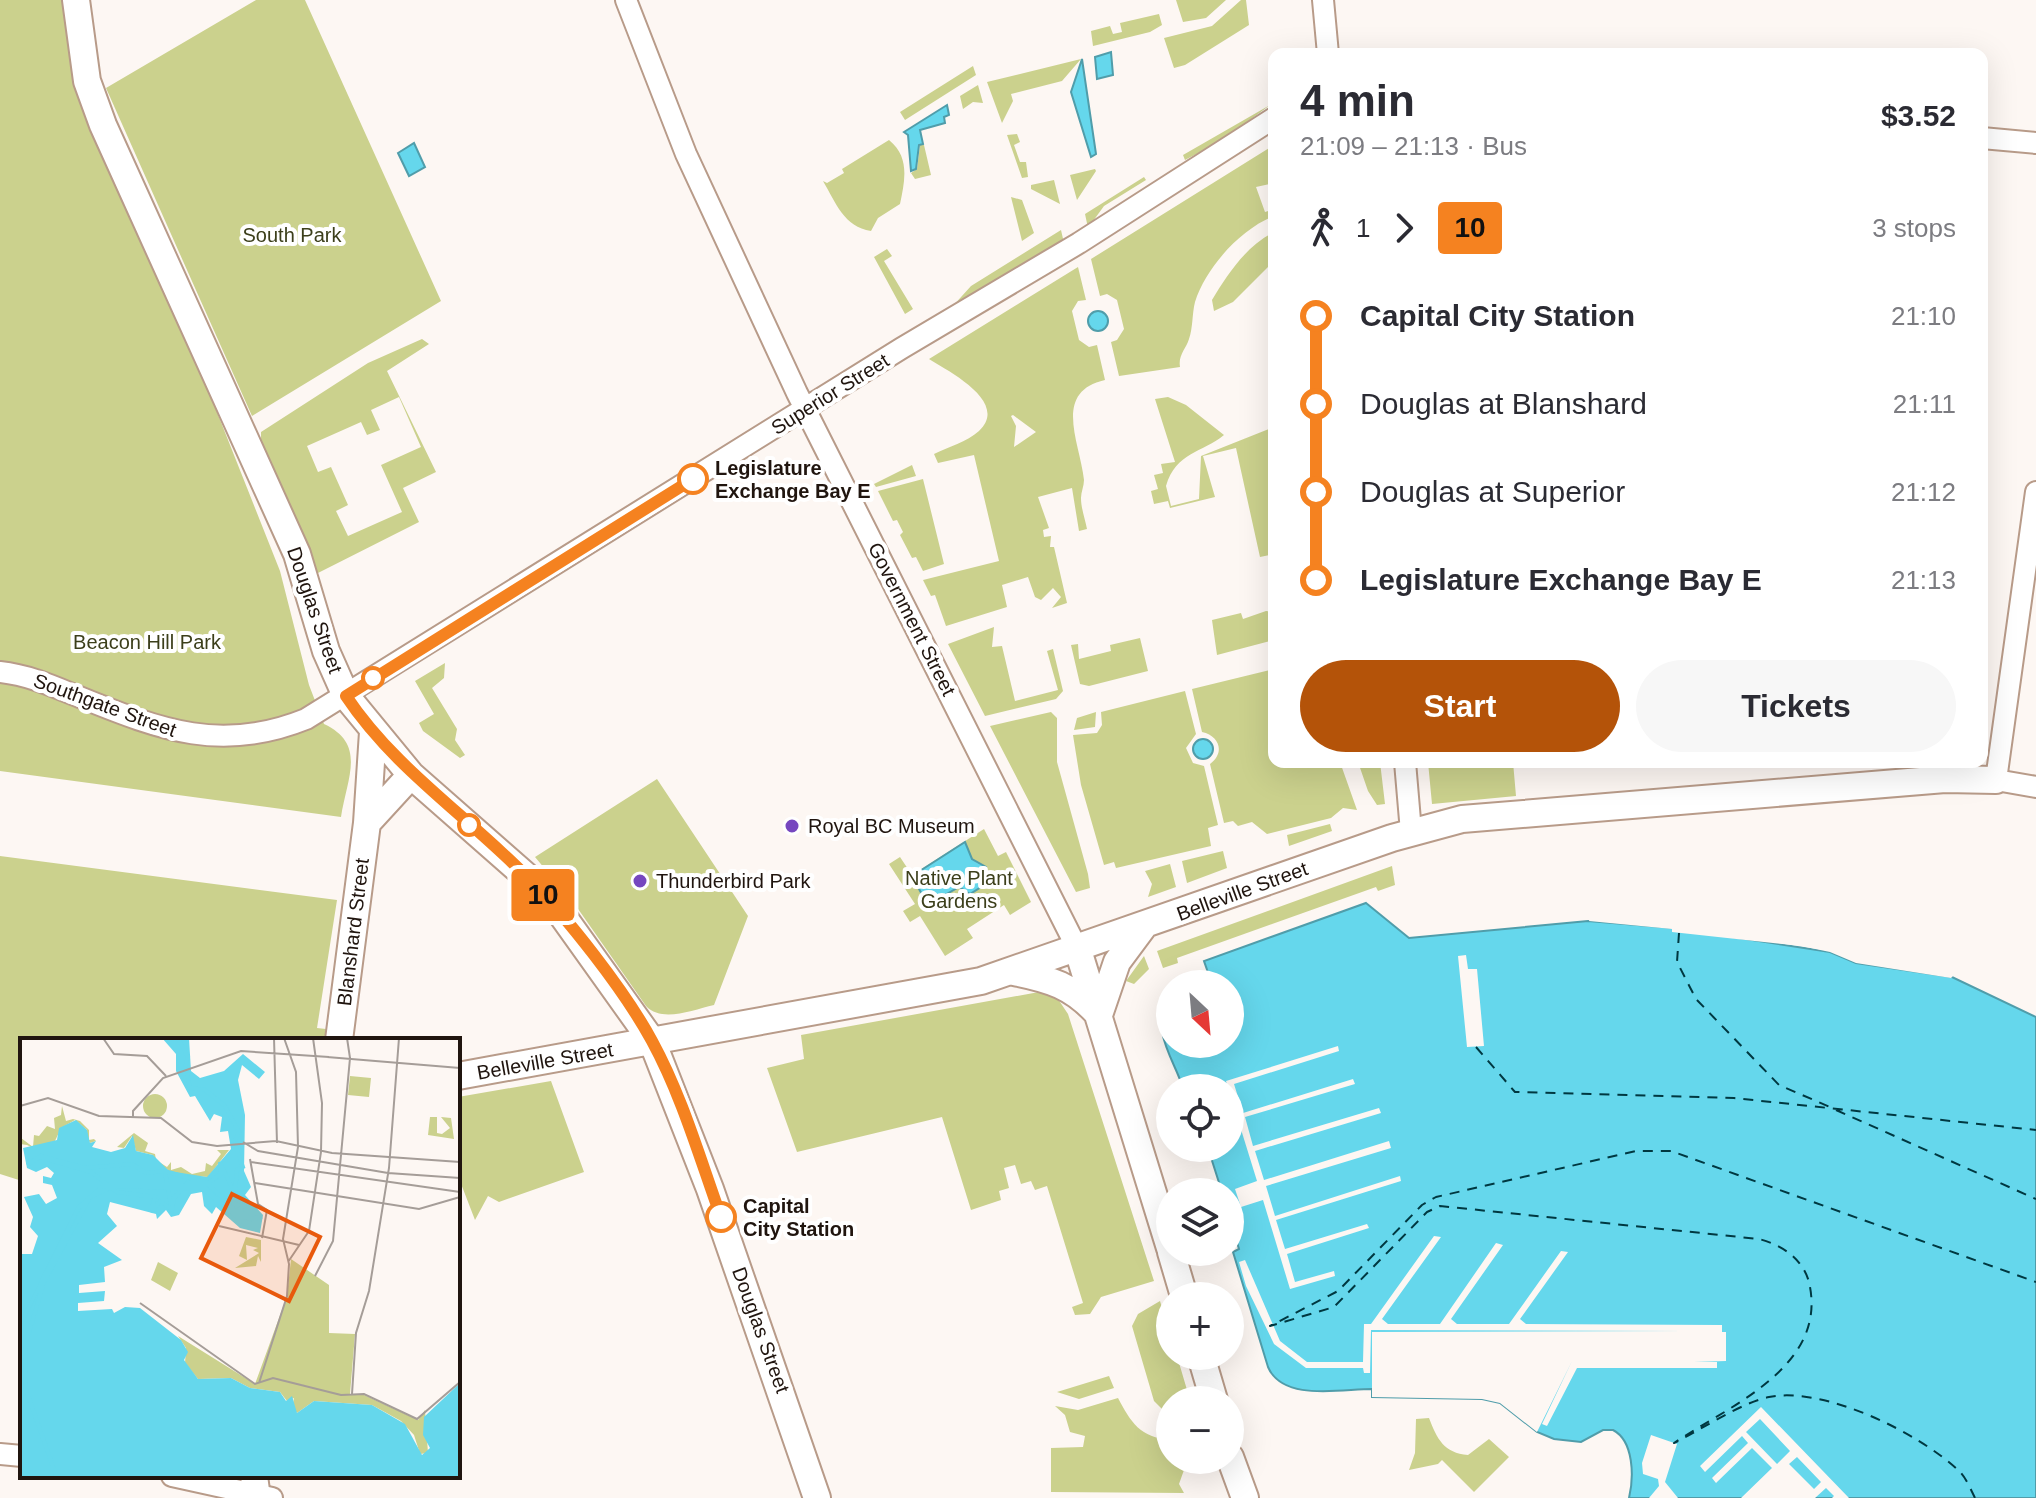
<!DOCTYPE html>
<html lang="en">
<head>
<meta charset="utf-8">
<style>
	:root { --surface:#fff; --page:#f7f7f7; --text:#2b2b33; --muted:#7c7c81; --accent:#b45309 }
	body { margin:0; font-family:Helvetica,sans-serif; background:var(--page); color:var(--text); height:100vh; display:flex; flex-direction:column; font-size:30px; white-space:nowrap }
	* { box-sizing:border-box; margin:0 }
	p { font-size:26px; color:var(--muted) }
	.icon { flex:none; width:44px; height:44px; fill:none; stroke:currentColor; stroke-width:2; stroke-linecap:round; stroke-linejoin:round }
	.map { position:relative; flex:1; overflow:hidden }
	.side { position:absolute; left:1268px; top:48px; width:720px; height:720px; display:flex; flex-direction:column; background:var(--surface); border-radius:16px; box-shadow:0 8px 32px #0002 }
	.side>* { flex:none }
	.badge { padding:0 16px; border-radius:6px; font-size:28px; line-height:52px }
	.needle { width:52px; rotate:154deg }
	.buttons { position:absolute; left:1156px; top:970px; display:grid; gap:16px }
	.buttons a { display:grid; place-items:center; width:88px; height:88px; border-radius:50%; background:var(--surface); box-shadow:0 8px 32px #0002; font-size:40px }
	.map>.badge { position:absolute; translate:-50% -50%; box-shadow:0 0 0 4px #fff }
	.legs { display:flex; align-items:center; gap:12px; height:88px; padding:0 32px; font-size:26px }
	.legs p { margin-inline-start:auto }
	.head { display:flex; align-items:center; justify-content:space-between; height:136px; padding:0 32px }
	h1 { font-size:44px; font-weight:700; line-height:60px }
	.cta { display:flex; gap:16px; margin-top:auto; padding:16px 32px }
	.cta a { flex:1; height:92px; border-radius:48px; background:var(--accent); color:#fff; font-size:32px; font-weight:700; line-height:92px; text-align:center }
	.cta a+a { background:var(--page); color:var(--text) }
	ul { padding:0 32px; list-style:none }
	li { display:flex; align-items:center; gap:28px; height:88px; font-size:30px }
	li i { display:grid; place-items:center; width:12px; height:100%; margin:0 10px; background:currentColor }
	li i::after { content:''; width:20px; height:20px; margin:-10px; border:6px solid; border-radius:50%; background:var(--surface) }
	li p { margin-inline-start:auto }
	li:first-child i { background:linear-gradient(#0000 50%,currentColor 0) }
	li:last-child i { background:linear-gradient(currentColor 50%,#0000 0) }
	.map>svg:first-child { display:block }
	.green { fill:#cbd18d; fill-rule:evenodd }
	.water { fill:#65d7ec; stroke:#509daa; stroke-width:2 }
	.pier { fill:#fdf7f3; fill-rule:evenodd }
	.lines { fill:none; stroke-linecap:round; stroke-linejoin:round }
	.ferry { stroke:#003841; stroke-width:2; stroke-dasharray:10 8; stroke-linecap:butt }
	.minor-casing { stroke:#b89b89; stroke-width:24 }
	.major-casing { stroke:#b89b89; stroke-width:30 }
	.minor { stroke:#fff; stroke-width:20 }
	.major { stroke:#fff; stroke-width:26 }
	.line-1-casing { stroke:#fff; stroke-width:18 }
	.line-1 { stroke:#f58220; stroke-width:12 }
	.stop-1-dot { fill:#fff; stroke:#f58220; stroke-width:4 }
	.poi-dot { fill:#7647bf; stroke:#fff; stroke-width:3 }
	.labels { text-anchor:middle; stroke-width:8; stroke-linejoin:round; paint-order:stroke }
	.park-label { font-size:20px; fill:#3c3f1b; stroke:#fff }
	.street-label { font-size:20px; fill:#20150f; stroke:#fff }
	.stop-label { font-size:20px; font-weight:bold; fill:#20150f; stroke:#fff; text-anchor:start }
	.poi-label { font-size:20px; fill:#20150f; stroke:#fff; text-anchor:start }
	.inset-river { fill:none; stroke:#65d7ec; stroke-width:4 }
	.inset-road { fill:none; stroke:#a59d98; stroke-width:2 }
	.view { fill:#e8590c; fill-opacity:0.15; stroke:#e8590c; stroke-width:4 }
	.inset-edge { fill:none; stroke:#20150f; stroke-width:4 }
</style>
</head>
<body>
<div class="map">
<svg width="2036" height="1498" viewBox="0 0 2036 1498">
	<rect width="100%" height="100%" fill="#fdf7f3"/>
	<path class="green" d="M0,0H67L117,181L209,392L280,571L309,685L324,724C367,744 347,778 341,817L0,771Z
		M256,0H305L441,301L252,416L106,88Z
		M1176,0H1226L1206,18L1183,22Z
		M1241,0H1246L1249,25L1185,65L1174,68L1164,38L1212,26Z
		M1159,14L1162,25L1150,32L1093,46L1091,31L1110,26L1113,34L1122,32L1120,23Z
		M1081,59L1062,81L1011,94L1013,101L1002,123L987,82Z
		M973,66L976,75L905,120L900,112Z
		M978,85L983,103L973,102L963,109L960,96Z
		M1270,105L1223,140L1185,160L1183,155Z
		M1017,134L1020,142L1014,145L1020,162H1026L1028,177L1022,178L1007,135Z
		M889,140C910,157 905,180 900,204L878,218L871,231C844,227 836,203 823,181L827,183L844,173L842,169Z
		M920,145H924L931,175L915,179L911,173L917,169Z
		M1274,145V183L1256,187L1265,212L1274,209V216C1241,229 1206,267 1195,302C1192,314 1193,328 1189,339C1186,349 1178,355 1180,367L1119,376L1111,342L1117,340L1124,329L1117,300L1107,294L1100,296L1091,259Z
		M1095,169L1096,171L1077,200L1070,175Z
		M1144,177L1146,180L1104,206L1088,228L1085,214Z
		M1054,180L1060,204L1031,189V185Z
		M1011,197L1022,200L1034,233L1022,241Z
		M1061,230L1064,243L952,307L971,286Z
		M1274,232V261L1233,302L1214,311L1212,300C1227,275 1246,246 1274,232Z
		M887,249L892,256L884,261L913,309L905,314L874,257Z
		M1078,267L1086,300L1078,301L1072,311L1079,340L1089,347L1097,345L1105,380C1052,392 1080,442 1084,480C1084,486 1081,492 1081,498C1081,508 1085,519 1087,529L1079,531L1072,488L1038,497L1049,528L1043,530L1044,537L1051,536L1050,547H1054L1067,603L1052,608L1061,597L1053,588L1041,600L1035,597L1028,577L1002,585L1007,607L946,626L935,595L931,596L923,580L999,561L974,455L938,463L934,454C948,447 967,442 979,431C1010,402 948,371 929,359ZM1013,415L1036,432L1014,447L1016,426L1011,416Z
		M422,339L429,344L387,371L436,472L403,488L419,522L314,575L261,441V432L368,363ZM399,397L421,447L381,465L402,512L348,536L336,511L348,505L331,467L318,472L307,446L361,422L367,435L380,430L371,410Z
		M1168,397L1186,405L1224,435C1202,453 1176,452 1166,486L1171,506L1199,499L1201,456L1274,427V554L1260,557L1236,448L1203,456L1215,497L1170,508L1168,501L1154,504L1151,491L1158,489L1154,475L1163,473L1161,464L1175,462L1155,399Z
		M912,465L916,476L876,487L874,484Z
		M923,479L944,564L923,571L916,557L912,558L900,535L903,532L897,520L893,521L878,491Z
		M1266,611L1274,612V640L1217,655L1212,620L1241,613L1243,619Z
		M994,627L992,647L1002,646L1015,701L1058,690L1047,651L1053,649L1063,691L1056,699L985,716L948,644Z
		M1140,638L1148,671L1089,686L1080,684L1071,645L1078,644L1079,659L1111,651L1110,645Z
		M445,663L444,678L432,688L457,729L455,740L465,755L460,758L423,731L419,723L434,714L415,681Z
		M1274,669V762H1340L1357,810L1343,808L1331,818L1267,834L1252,822L1238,826L1233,821L1224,823L1210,764C1225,753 1220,736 1202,732L1192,689Z
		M1185,691L1196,734L1186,748L1193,763L1204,766L1218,825L1208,828L1211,846L1116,868L1114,862L1104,865L1081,785L1073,735L1097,733L1102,725L1101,712Z
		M1051,712L1057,718V762L1088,874L1090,888L1076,892L990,726Z
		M1096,712L1095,727L1074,730L1077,718Z
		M1358,762H1380L1385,804L1377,805L1368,791Z
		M1428,762H1513L1516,796L1432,804Z
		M657,779L748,916L714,1005C692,1010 662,1023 646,1006L576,906L535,857Z
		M1330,824L1332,831L1289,846L1287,835Z
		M984,829L998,856L1006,852L1031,902L1010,915L1004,905L967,929L973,938L945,956L920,916L910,922L903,911L915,904L889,864L900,857L912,875Z
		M1223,851L1227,868L1187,883L1182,861Z
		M0,856L337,900L317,1028L326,1029L324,1040H22V1181L0,1174Z
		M1170,864L1176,887L1148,897L1152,884L1145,871Z
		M1392,866L1395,885L1378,891L1376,887L1177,958L1178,963L1163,968L1157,951Z
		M1144,956L1149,969L1134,984L1126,981Z
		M1039,992L1056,996L1068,1014L1154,1281L1101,1297L1090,1314L1075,1315L1072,1307L1083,1303L1047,1186L1035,1190L1031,1181L1021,1184L1015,1165L1004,1168L1009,1188L999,1191L1001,1200L971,1210L942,1117L797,1152L767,1068L804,1059L801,1035Z
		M551,1081L584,1172L499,1202L488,1196L475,1220L458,1176V1097Z
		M1160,1301L1170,1334V1356H1177L1190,1400H1170V1409H1162L1154,1401L1132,1326L1138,1314Z
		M1109,1376L1114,1388L1079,1399L1057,1392Z
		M1118,1398C1130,1421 1141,1439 1170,1439V1460H1200L1197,1465L1184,1470L1179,1484L1184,1493L1051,1492V1448L1083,1447L1085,1436L1070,1432L1065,1415L1055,1406L1078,1410Z
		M1429,1418C1437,1439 1444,1453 1468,1455L1489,1439L1509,1457L1474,1492L1442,1460L1438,1464L1409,1470L1415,1453L1416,1419Z"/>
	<path class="water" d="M1111,52L1113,75L1097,79L1095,57Z
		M1082,59L1096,154L1091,157L1071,92Z
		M947,105L949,115L944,117L945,123L920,130L923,144L919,145L916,169L911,171L908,135L904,132Z
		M414,143L425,167L409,176L398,153Z
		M1088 321a10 10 0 1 1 20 0a10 10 0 1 1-20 0Z
		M1193 749a10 10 0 1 1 20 0a10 10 0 1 1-20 0Z
		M965,842L972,859L986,867L981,887L970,894L959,887L938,899L925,900L912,876Z
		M1366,903L1409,938L1588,921L1674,928L1830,952L1856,963L1952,977L2036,1017V1498H1629C1634,1477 1634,1441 1613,1430H1603L1581,1442L1554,1439L1537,1432L1500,1403L1482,1399L1372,1397V1389C1341,1389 1283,1402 1268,1367L1233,1252L1239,1249L1230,1220V1192H1222L1208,1148H1230V1088H1183C1175,1061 1148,1027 1170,1002V1044H1230V984H1212L1204,961Z"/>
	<path class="pier" d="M1590,917L1674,924L1831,948L1857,959L1955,974L1951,978L1856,963L1830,952L1801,946L1672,932V929L1589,921Z
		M1466,955L1468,969H1477L1484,1046L1467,1047L1458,956Z
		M1338,1046L1339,1051L1234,1084L1243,1113L1353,1079L1355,1084L1245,1117L1253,1146L1379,1108L1381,1113L1255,1151L1264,1180L1389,1141L1391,1148L1266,1186L1275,1216L1400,1176L1401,1181L1276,1220L1285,1249L1367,1224L1369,1228L1287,1254L1295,1282L1334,1271L1335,1276L1290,1289L1263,1200L1241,1207L1235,1189L1257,1181L1226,1081Z
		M1434,1236L1441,1237L1382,1319L1388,1324H1440L1496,1243L1503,1245L1451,1319L1457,1324H1509L1561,1251L1568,1252L1520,1319L1526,1324L1722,1325V1332H1726V1361L1694,1362H1717V1368H1577L1547,1426L1542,1424L1572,1361L1537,1432L1500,1403L1482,1399L1372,1397V1332L1689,1331L1371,1330L1370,1373H1364L1363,1368H1306L1274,1344L1246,1286L1239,1262L1245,1260L1280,1341L1307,1362H1363L1364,1324H1371Z
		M1761,1407L1849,1498H1832L1834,1496L1826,1488L1815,1498H1741L1772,1468L1752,1448L1716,1483L1712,1478L1748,1443L1742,1436L1705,1472L1700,1466ZM1760,1419L1790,1451L1777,1464L1746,1432ZM1797,1457L1821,1482L1814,1489L1789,1464Z
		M1651,1435L1677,1444L1665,1482L1678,1498H1649L1659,1486L1658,1479L1643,1474L1642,1463Z"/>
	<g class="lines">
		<path class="ferry" d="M1679,933L1677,962L1696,999L1779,1085L1830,1107
			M1476,1047L1515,1092L1734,1098L2036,1130
			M1836,1110L2036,1199
			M1975,1498C1971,1490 1966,1478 1960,1472C1920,1433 1824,1386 1769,1397C1740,1403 1701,1430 1674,1443C1729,1406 1825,1368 1810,1287C1806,1261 1783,1245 1759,1239L1440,1206L1427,1212L1334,1307L1270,1326L1338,1291L1422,1205L1436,1197L1636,1151H1671L2036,1282"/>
		<defs>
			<path id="minor" d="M626,0L686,154L797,393L1078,950
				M1323,0L1328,54
				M1982,138L2036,143
				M2036,492L1996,780L2036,787
				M0,672C29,675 55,687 82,698C161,730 222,753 306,719L902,348L1079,243L1274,118
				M1405,762L1411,832
				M0,1454L22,1456
				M172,1476L272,1498"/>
			<path id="major" d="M76,0L87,81L103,125L297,554L326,651L346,696L411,775L526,876L562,915L652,1041L710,1189L817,1498
				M367,823L411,775
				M1078,950L1170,1248
				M1014,972C1050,979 1073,986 1098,1014
				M1099,1015L1117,962L1143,927
				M339,1040L367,823L373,732
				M458,1076L981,981L1392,838L1462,819L1945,779L1996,780
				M1171,1252L1184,1296
				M1201,1356L1214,1400
				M1230,1457L1245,1498
				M254,1476L257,1498"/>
		</defs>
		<use href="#minor" class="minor-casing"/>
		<use href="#major" class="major-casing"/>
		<use href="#minor" class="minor"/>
		<use href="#major" class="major"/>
	</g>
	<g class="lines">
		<defs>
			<path id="line-1" d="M693,479L346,696C394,768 466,815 526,876C567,917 625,991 652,1041C682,1096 700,1159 721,1217"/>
		</defs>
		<use href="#line-1" class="line-1-casing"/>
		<use href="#line-1" class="line-1"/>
	</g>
	<g class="stop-1-dot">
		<circle cx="693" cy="479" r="14"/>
		<circle cx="373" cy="678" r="10"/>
		<circle cx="469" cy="825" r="10"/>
		<circle cx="721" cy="1217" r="14"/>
	</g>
	<g class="poi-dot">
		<circle cx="792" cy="826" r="8"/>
		<circle cx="640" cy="881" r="8"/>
	</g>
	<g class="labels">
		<g class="park-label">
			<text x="292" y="242">South Park</text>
			<text x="147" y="649">Beacon Hill Park</text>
			<text x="959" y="885">Native Plant<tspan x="959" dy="23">Gardens</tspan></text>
		</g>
		<g class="street-label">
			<text transform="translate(830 394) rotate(-32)" y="7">Superior Street</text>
			<text transform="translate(315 610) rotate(71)" y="7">Douglas Street</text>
			<text transform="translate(912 619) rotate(63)" y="7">Government Street</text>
			<text transform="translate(105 705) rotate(20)" y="7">Southgate Street</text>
			<text transform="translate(1242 891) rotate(-20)" y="7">Belleville Street</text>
			<text transform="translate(353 932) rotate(-83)" y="7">Blanshard Street</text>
			<text transform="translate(545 1061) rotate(-10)" y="7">Belleville Street</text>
			<text transform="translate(761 1330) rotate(70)" y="7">Douglas Street</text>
		</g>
		<g class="stop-label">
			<text x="715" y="475">Legislature<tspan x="715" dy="23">Exchange Bay E</tspan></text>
			<text x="743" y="1213">Capital<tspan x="743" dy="23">City Station</tspan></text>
		</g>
		<g class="poi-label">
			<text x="808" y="833">Royal BC Museum</text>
			<text x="656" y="888">Thunderbird Park</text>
		</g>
	</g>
	<g transform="translate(20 1038)">
		<rect width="440" height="440" fill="#fdf7f3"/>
		<path d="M330,38L351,40L349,59L328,57ZM123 68a12 12 0 1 1 24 0a12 12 0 1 1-24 0ZM42,68L46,83L53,81L60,83L69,92V102L74,101L76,103L70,105L66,97L67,92L55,82L41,90L35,103L13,109H11L7,107L0,106L1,100L13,109L14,97L19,98L27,88L35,91L34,80L41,77ZM410,79H417V95L422,96L430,90L421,79L431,80L434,101L408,97ZM114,95L128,105L125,113L135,116L136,122L147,129L151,124V132L161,129L172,136L185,133L186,125L192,128L201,116L197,112H209L188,139L161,137L149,133L134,123L133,117L116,113L112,98L104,110L97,109ZM226,199L241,202V224L238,218L236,228L215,230L239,215L233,212L238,210L226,207L227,222L219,218ZM271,221L309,247V295L335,296L330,356L344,357L398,382L405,372L408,415L400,416L394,397L381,383L352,367L294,363L277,375L272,370L274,360L267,363L260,354L230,350L211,340L178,341L165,325L166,310L158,298L235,346L267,258ZM138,224L158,235L150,253L131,242Z" fill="#cbd18d"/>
		<path d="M142,0H169L171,33L180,40L204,33L223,16L245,34L239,41L222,27L218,42L225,77L224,133L231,149L225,157L243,177L240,195L220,190L196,169L192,176L184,168L182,154L171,156L159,177L151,179L146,172L137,181L136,176L90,164L87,176L97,188L78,205L102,222L84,229L85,244L59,247V255L85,253L84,263L58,265V273L92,271L94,275L105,269L120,270L161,302L168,314L164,322L178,341L211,340L230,350L260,354L266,363L272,358L277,375L294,363L352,367L385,386L402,417L410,410L403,397L404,379L440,345V440H0V216H12L18,198L10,189L13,179L4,159L19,156L26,166L37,160L32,147L23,145V138L31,140L34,135L27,129L16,134L7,130L3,110L37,102L39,90L56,82L67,92L70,105L76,103L72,109L91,114L105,110L113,97L116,113L133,117L149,133L187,139L211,111L208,93L200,94L202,79L194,76L190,83L175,58L170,59L156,33V16Z" fill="#65d7ec"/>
		<path class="inset-river" d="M158,0L168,19L165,29M167,35L170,50L185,52L205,68L219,94L215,103M21,118L65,130L112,126L126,135L145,133L188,145L201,136L200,124L218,163L227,166L218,172L232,181L239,179H242L232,181L222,179L188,146L168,144L154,160L152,172L140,163L131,174L135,159L97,154L71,134L20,119L7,127ZM145,134L151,167M215,154L217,132L223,129L216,109M0,287L59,169L83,148H183L211,174M37,440L5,349L6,304L24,244L70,159L95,148L183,151L227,187"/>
		<path class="inset-road" d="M83,0L94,16L127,18L146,38M254,0L257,105M307,19L440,30M0,68L28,60L79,78L141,80L172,104L197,108L256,103L312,115L440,124M113,80V73L143,40L221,13L309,19M223,104L238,113L368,135L440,140M230,121L238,166L247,172L242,200M231,124L440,154M235,145L399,171L440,159M199,188L279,207M268,224L289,193L301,114L302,65L293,0M295,238L313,203L330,20L327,0M120,265L235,346L253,340L321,357L344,356L397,381L440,344M239,345L267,258L269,226L263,201L278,109L276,34L264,0M332,356L336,295L349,253L369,130L379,0"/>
		<path class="view" d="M212,156L300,199L269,263L181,220Z"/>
		<rect width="440" height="440" class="inset-edge"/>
	</g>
</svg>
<div class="buttons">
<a><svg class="needle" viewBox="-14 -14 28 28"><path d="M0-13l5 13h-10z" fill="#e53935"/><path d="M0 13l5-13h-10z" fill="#7c7c81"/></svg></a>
<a><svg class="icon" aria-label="locate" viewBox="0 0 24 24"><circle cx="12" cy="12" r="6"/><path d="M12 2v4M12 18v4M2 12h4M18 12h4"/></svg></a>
<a><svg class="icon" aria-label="layers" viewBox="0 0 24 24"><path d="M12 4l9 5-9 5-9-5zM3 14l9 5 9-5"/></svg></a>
<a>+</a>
<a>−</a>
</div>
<b class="badge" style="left:543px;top:895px;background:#f58220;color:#111">10</b>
<section class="side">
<div class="head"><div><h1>4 min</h1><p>21:09 – 21:13 · Bus</p></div><b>$3.52</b></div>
<div class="legs"><svg class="icon" aria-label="walk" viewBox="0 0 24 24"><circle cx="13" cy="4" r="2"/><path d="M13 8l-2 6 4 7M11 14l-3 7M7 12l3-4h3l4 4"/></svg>1<svg class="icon" aria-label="forward" viewBox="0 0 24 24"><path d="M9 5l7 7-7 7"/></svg><b class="badge" style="background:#f58220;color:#111">10</b><p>3 stops</p></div>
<ul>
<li><i style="color:#f58220"></i><b>Capital City Station</b><p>21:10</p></li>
<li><i style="color:#f58220"></i><span>Douglas at Blanshard</span><p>21:11</p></li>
<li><i style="color:#f58220"></i><span>Douglas at Superior</span><p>21:12</p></li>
<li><i style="color:#f58220"></i><b>Legislature Exchange Bay E</b><p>21:13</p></li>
</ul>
<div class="cta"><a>Start</a><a>Tickets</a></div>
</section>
</div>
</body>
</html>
